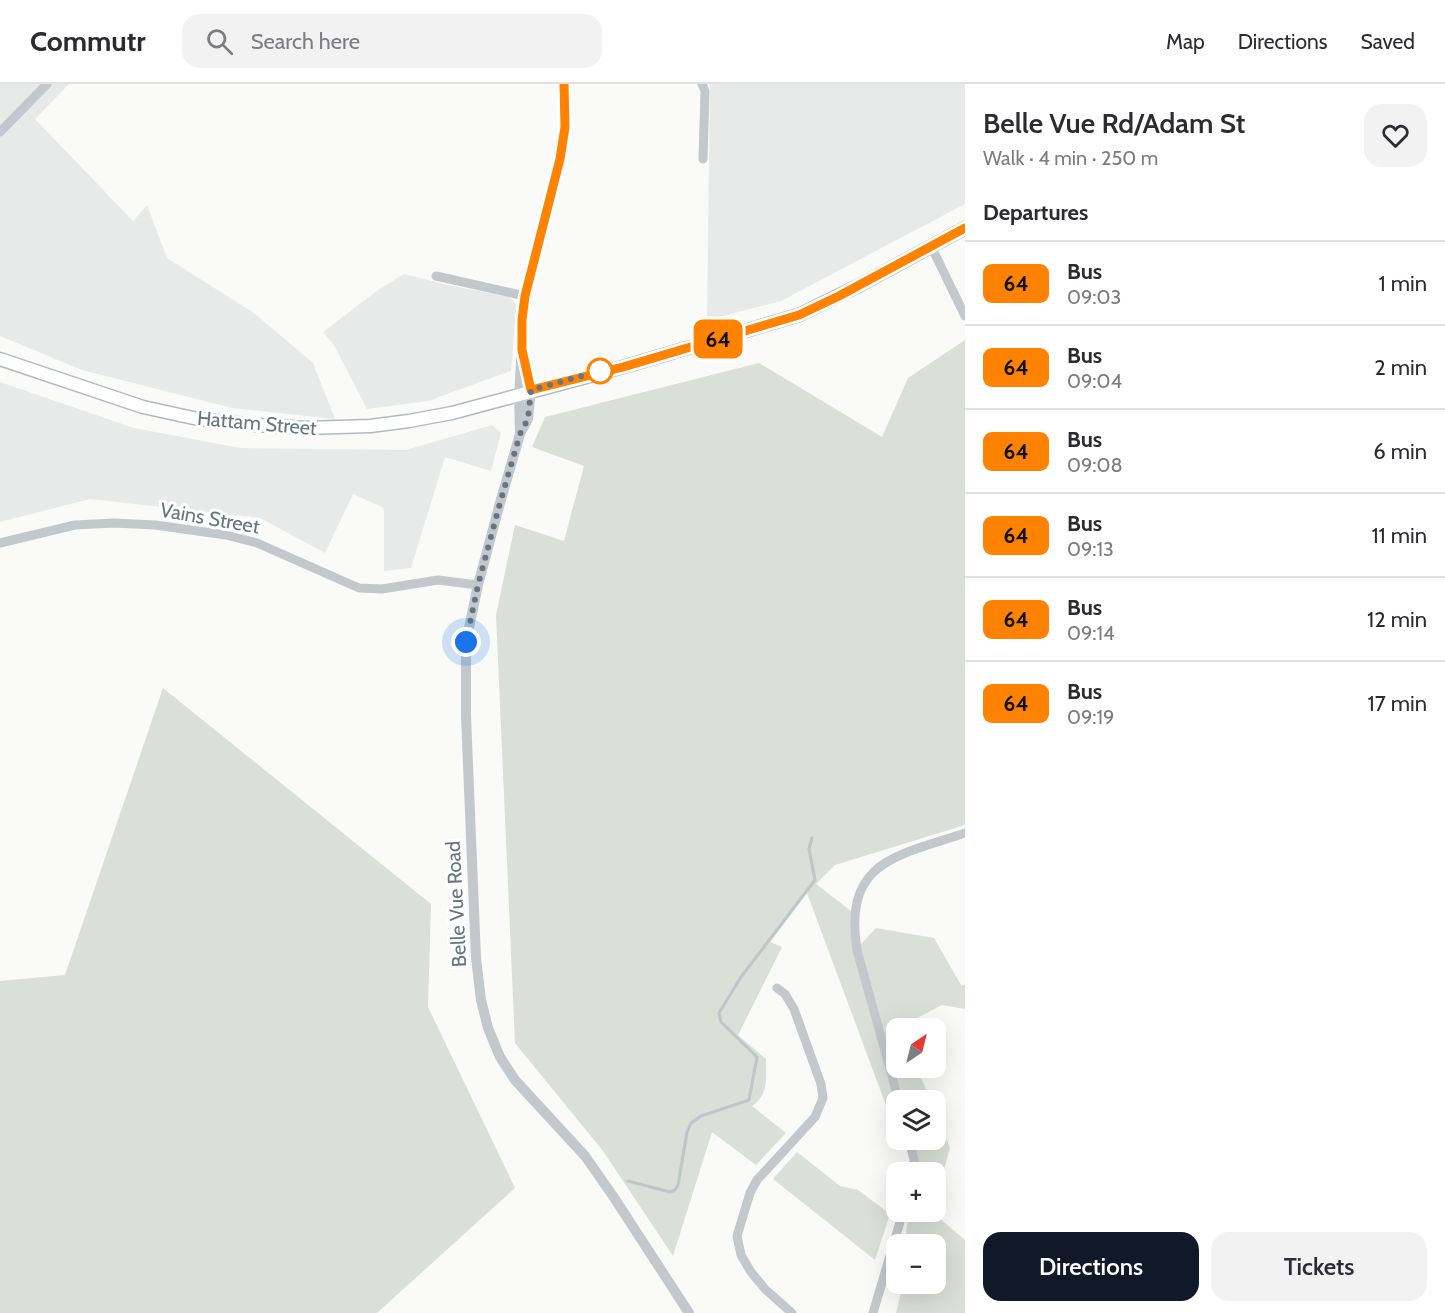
<!DOCTYPE html>
<html lang="en">
<head>
<meta charset="utf-8">
<style>
	:root { --surface:#fff; --page:#f2f2f3; --text:#2b2b33; --muted:#7c7c81; --line:#e1e1e2; --accent:#111827 }
	body { margin:0; font-family:Cabin,sans-serif; background:var(--page); color:var(--text); height:100vh; display:flex; flex-direction:column; font-size:22px; white-space:nowrap }
	* { box-sizing:border-box; margin:0 }
	p { font-size:20px; color:var(--muted) }
	.icon { flex:none; width:33px; height:33px; fill:none; stroke:currentColor; stroke-width:2; stroke-linecap:round; stroke-linejoin:round }
	.map { position:relative; flex:1; overflow:hidden }
	.details { display:flex; flex-direction:column; background:var(--surface); width:480px }
	.details>* { flex:none }
	.badge { padding:0 12px; border-radius:9px; font-size:21px; line-height:39px }
	.needle { width:39px; rotate:35deg }
	.fabs { position:absolute; left:886px; top:934px; display:grid; gap:12px }
	.fabs a { display:grid; place-items:center; width:60px; height:60px; border-radius:12px; background:var(--surface); box-shadow:0 6px 24px #0002; font-size:30px }
	.you { position:absolute; width:30px; height:30px; margin:-15px; border:4px solid #fff; border-radius:50%; background:#1a73e8; box-shadow:0 0 0 9px #1a73e833 }
	.map>.badge { position:absolute; translate:-50% -50%; box-shadow:0 0 0 3px #fff }
	h2 { padding:0 18px; font-size:22px; line-height:54px }
	.round { display:grid; place-items:center; flex:none; width:63px; height:63px; border-radius:18px; background:var(--page) }
	.summary { display:flex; align-items:center; justify-content:space-between; height:102px; padding:0 18px }
	h1 { font-size:28px; font-weight:600; line-height:45px }
	.primary-button { display:flex; gap:12px; margin-top:auto; padding:12px 18px }
	.primary-button a { flex:1; height:69px; border-radius:18px; background:var(--accent); color:#fff; font-size:24px; font-weight:600; line-height:69px; text-align:center }
	.primary-button a+a { background:var(--page); color:var(--text) }
	ul { padding:0; list-style:none }
	li { display:flex; align-items:center; gap:18px; height:84px; padding:0 18px; border-top:2px solid var(--line) }
	li div { flex:1 }
	li b { display:block; font-size:22px }
	li em { font-style:normal }
	li .badge { min-width:66px; font-weight:700; text-align:center }
	header { display:flex; align-items:center; gap:36px; box-sizing:border-box; height:84px; padding:0 30px; background:var(--surface); border-bottom:2px solid var(--line) }
	header strong { font-size:28px }
	nav { display:flex; gap:33px; margin-inline-start:auto; font-size:21px }
	.search { width:420px; height:54px; background:var(--page); display:flex; align-items:center; gap:15px; box-sizing:border-box; padding:0 21px; border-radius:18px; color:var(--muted); font-size:22px }
	main { display:flex; flex:1; min-height:0 }
	.map>svg:first-child { display:block }
	.built { fill:#e8e9e9 }
	.green { fill:#dadfd7 }
	.lines { fill:none; stroke-linecap:round; stroke-linejoin:round }
	.stream { stroke:#bbc7cb; stroke-width:3 }
	.secondary-casing { stroke:#b3babf; stroke-width:15 }
	.minor { stroke:#c3c8cc; stroke-width:9 }
	.tertiary { stroke:#c3c8cc; stroke-width:10 }
	.secondary { stroke:#fff; stroke-width:12 }
	.line-casing { stroke:#fff; stroke-width:14 }
	.line { stroke:#ff8200; stroke-width:9 }
	.walk { stroke:#657683; stroke-width:6; stroke-dasharray:0 10.8 }
	.stop-dot { fill:#fff; stroke:#ff8200; stroke-width:3 }
	.labels { text-anchor:middle; stroke-width:6; stroke-linejoin:round; paint-order:stroke }
	.street-label { font-size:20px; fill:#657683; stroke:#fff }
</style>
</head>
<body>
<header>
<strong>Commutr</strong>
<div class="search"><svg class="icon" aria-label="search" viewBox="0 0 24 24"><circle cx="10" cy="10" r="6"/><path d="M15 15l6 6"/></svg>Search here</div>
<nav><a>Map</a><a>Directions</a><a>Saved</a></nav>
</header>
<main>
<div class="map">
<svg width="965" height="1229" viewBox="0 0 965 1229">
	<rect width="100%" height="100%" fill="#fafaf8"/>
	<path class="built" d="M0,0H69L35,35L133,137L147,121L167,174L254,229L313,279L335,335L232,324L82,286L0,252Z
		M710,0H965V120L781,217L707,236Z
		M404,190L447,201L510,213L516,221V225L511,287L428,317L367,325L334,261L323,248L378,206Z
		M0,298L134,344L240,364L406,366L492,341L501,349L491,387L445,373L411,484L384,487V426L382,423L353,410L325,469L260,434L90,415L0,438Z"/>
	<path class="green" d="M965,256V741L835,781L816,800L851,827L853,857L897,1022V1051L807,809L770,858L782,863L738,951L766,975C766,993 769,1011 752,1022L786,1049L756,1081L712,1048L673,1172L603,1067L515,959L496,531L515,441L564,457L584,382L532,363L545,333L759,279L882,353L908,294Z
		M163,604L431,820L428,923L515,1104L377,1229H0V897L65,891Z
		M876,844L934,854L961,901H965V925L942,921L913,936L898,939L900,945H897V984H917L931,1017H904L860,861Z
		M936,1029L950,1064L936,1114V1089H920L914,1056H936Z
		M797,1068L840,1102L858,1106L890,1130L875,1176L773,1095Z
		M910,1128H932L965,1156V1229H896L903,1200H936V1161H905L907,1141Z"/>
	<g class="lines">
		<path class="stream" d="M628,1097L670,1108L675,1106L678,1101L687,1048L691,1039L701,1032L749,1016L757,973L721,938L719,929L741,893L815,796L809,765L812,754"/>
		<defs>
			<path id="secondary" d="M0,275L143,323L198,335L255,341L306,344L370,342L409,337L452,329L623,283L799,231L860,201L965,144"/>
		</defs>
		<use href="#secondary" class="secondary-casing"/>
		<path class="minor" d="M702,0L705,7L703,75
			M0,48L47,0
			M931,162L965,232
			M436,192L525,212
			M523,268L531,306
			M519,309L523,224L560,75L565,43L564,0
			M0,459L75,441L114,439L155,441L226,451L257,459L359,504L382,505L438,496L478,501
			M777,904L785,910L794,925L821,1000L823,1014L815,1033L757,1096L750,1109L737,1152L741,1171L751,1188L765,1205L792,1229
			M899,1017L857,866C843,777 896,772 965,749
			M909,1056L914,1076V1089
			M873,1229L903,1128"/>
		<path class="tertiary" d="M531,306L528,335L520,350L500,419L478,501L466,558V632L476,874L481,916L488,944L500,973L515,996L585,1072L613,1112L689,1229
			M519,309L520,350"/>
		<use href="#secondary" class="secondary"/>
	</g>
	<g class="lines">
		<defs>
			<path id="line" d="M564,0L565,43L560,75L525,212L522,236V266L531,306L623,283L799,231L839,212L965,144"/>
		</defs>
		<use href="#line" class="line-casing"/>
		<use href="#line" class="line"/>
		<path class="walk" d="M466,558L478,501L500,419L520,350L528,335L531,306L600,287"/>
	</g>
	<circle class="stop-dot" cx="600" cy="287" r="12"/>
	<g class="labels">
		<g class="street-label">
			<text transform="translate(257 339) rotate(5)" y="7">Hattam Street</text>
			<text transform="translate(210 434) rotate(10)" y="7">Vains Street</text>
			<text transform="translate(456 820) rotate(-93)" y="7">Belle Vue Road</text>
		</g>
	</g>
</svg>
<div class="fabs">
<a><svg class="needle" viewBox="-14 -14 28 28"><path d="M0-13l5 13h-10z" fill="#e53935"/><path d="M0 13l5-13h-10z" fill="#7c7c81"/></svg></a>
<a><svg class="icon" aria-label="layers" viewBox="0 0 24 24"><path d="M12 4l9 5-9 5-9-5zM3 14l9 5 9-5"/></svg></a>
<a>+</a>
<a>−</a>
</div>
<div class="you" style="left:466px;top:558px"></div>
<b class="badge" style="left:718px;top:255px;background:#ff8200;color:#111">64</b>
</div>
<section class="details">
<div class="summary"><div><h1>Belle Vue Rd/Adam St</h1><p>Walk · 4 min · 250 m</p></div><a class="round"><svg class="icon" aria-label="heart" viewBox="0 0 24 24"><path d="M12 20l-8-8c-3-5 5-10 8-4 3-6 11-1 8 4z"/></svg></a></div>
<h2>Departures</h2>
<ul>
<li><span class="badge" style="background:#ff8200;color:#111">64</span><div><b>Bus</b><p>09:03</p></div><em>1 min</em></li>
<li><span class="badge" style="background:#ff8200;color:#111">64</span><div><b>Bus</b><p>09:04</p></div><em>2 min</em></li>
<li><span class="badge" style="background:#ff8200;color:#111">64</span><div><b>Bus</b><p>09:08</p></div><em>6 min</em></li>
<li><span class="badge" style="background:#ff8200;color:#111">64</span><div><b>Bus</b><p>09:13</p></div><em>11 min</em></li>
<li><span class="badge" style="background:#ff8200;color:#111">64</span><div><b>Bus</b><p>09:14</p></div><em>12 min</em></li>
<li><span class="badge" style="background:#ff8200;color:#111">64</span><div><b>Bus</b><p>09:19</p></div><em>17 min</em></li>
</ul>
<div class="primary-button"><a>Directions</a><a>Tickets</a></div>
</section>
</main>
</body>
</html>
